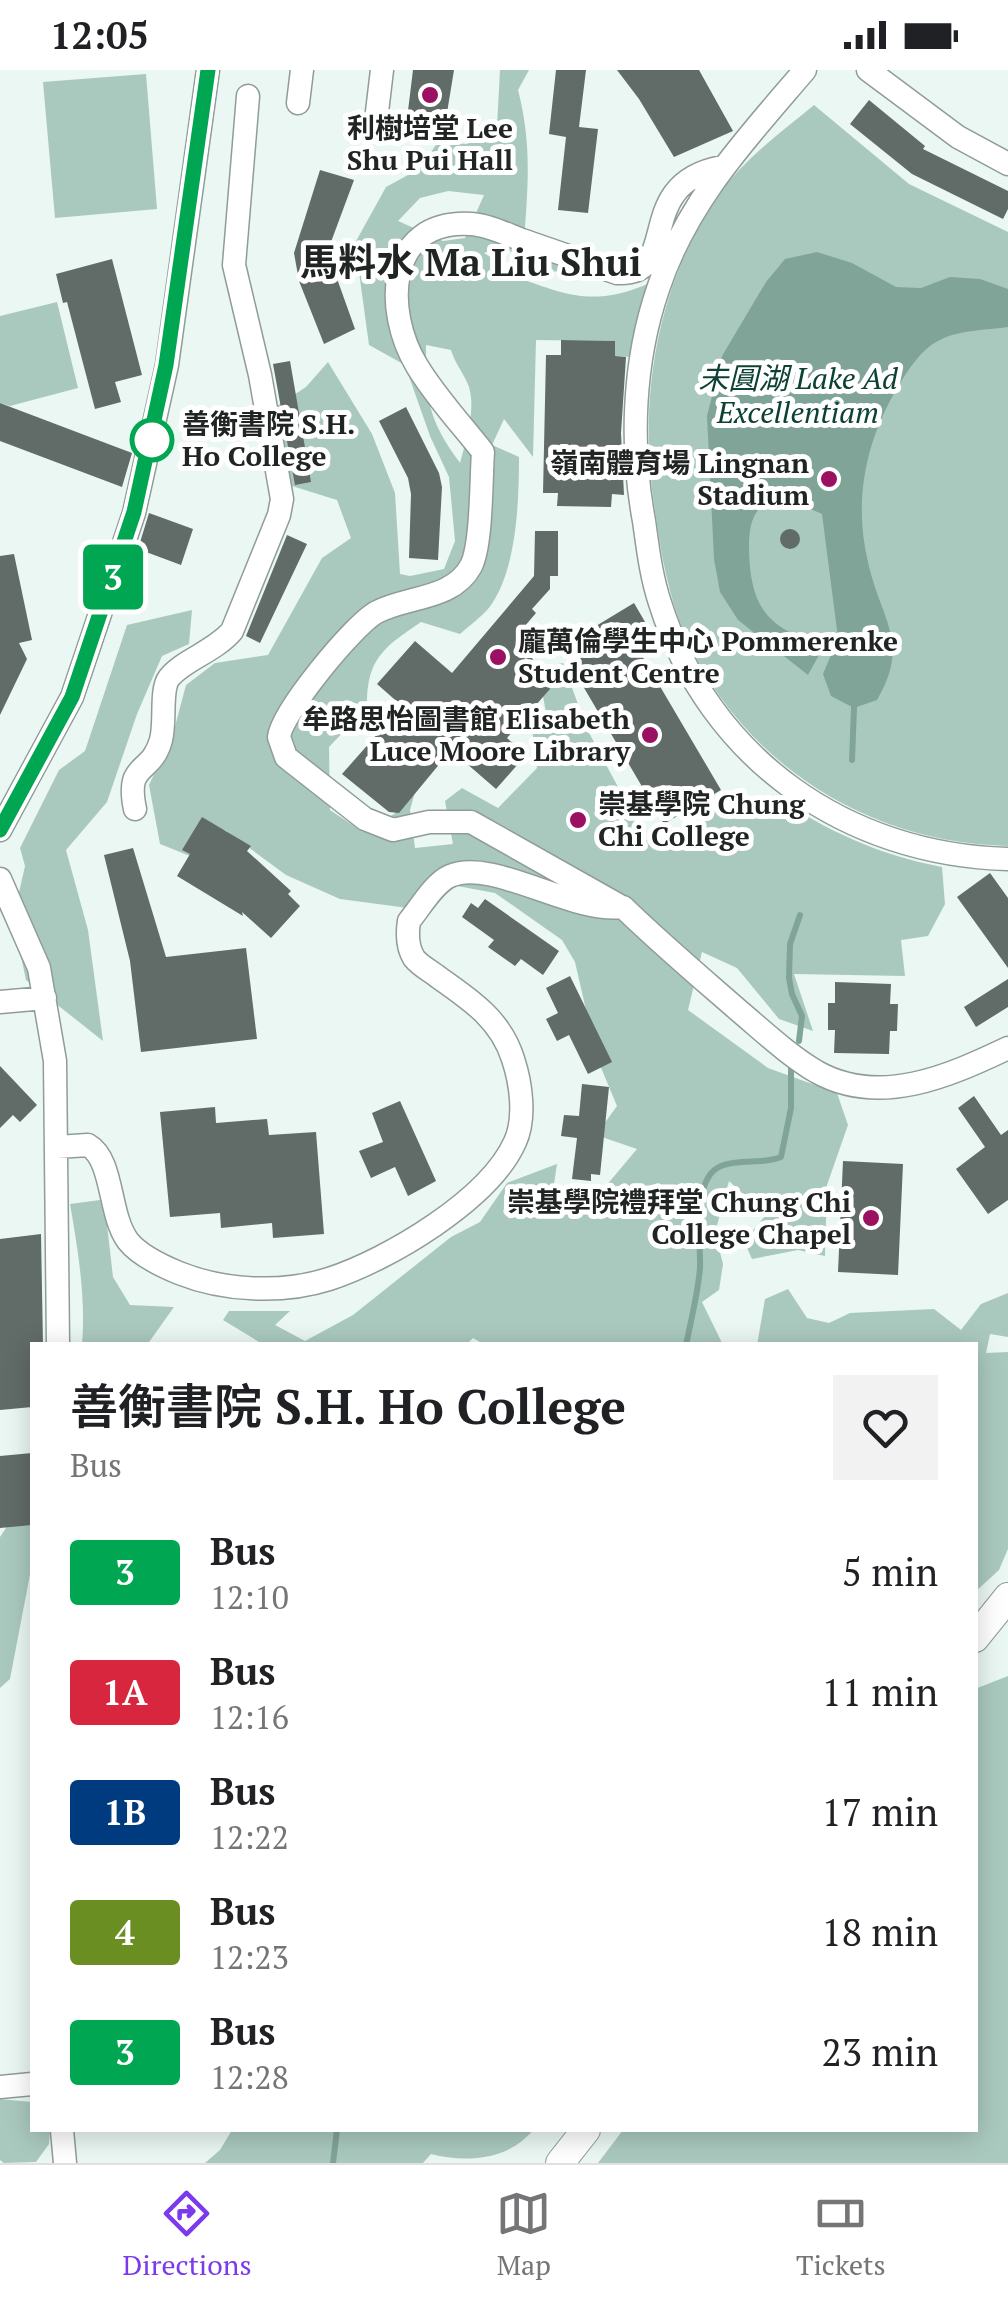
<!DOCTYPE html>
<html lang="en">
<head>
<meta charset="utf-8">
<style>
	:root { --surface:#fff; --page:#f2f2f2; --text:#202124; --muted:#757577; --line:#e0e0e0; --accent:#7c3aed }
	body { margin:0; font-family:"PT Serif","Noto Sans TC",serif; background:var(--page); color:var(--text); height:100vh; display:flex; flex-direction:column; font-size:38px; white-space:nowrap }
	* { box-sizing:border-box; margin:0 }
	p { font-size:32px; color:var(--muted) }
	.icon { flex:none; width:55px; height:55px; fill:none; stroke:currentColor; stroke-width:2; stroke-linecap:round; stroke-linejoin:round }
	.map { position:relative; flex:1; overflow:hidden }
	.drawer { position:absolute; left:30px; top:1272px; width:948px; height:790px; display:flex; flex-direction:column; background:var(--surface); border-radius:0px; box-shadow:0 5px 25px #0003 }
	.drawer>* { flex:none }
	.badge { padding:0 20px; border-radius:8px; font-size:35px; line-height:65px }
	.map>.badge { position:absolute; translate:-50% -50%; box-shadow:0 0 0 5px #fff }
	.round { display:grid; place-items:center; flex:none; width:105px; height:105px; border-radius:0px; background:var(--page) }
	.overview { display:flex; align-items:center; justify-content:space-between; height:170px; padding:0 40px }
	h1 { font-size:48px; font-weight:600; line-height:75px }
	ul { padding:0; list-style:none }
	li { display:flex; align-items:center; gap:30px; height:120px; padding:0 40px }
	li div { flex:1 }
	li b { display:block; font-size:38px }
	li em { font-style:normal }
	li .badge { min-width:110px; font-weight:700; text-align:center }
	.status { display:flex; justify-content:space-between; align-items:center; height:70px; padding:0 50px; background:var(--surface); direction:ltr }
	.status svg { height:28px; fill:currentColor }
	.dock { display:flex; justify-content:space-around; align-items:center; height:140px; border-top:2px solid var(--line); background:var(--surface); font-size:28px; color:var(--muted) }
	.dock a { display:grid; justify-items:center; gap:5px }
	.dock .active { color:var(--accent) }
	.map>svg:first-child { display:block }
	.green { fill:#aac9be; fill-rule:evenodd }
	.water { fill:#81a498 }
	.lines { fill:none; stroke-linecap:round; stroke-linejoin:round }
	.stream { stroke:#81a498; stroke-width:6 }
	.building { fill:#616b68 }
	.minor-casing { stroke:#909c98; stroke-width:25 }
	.major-casing { stroke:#909c98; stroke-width:30 }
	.minor { stroke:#fff; stroke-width:22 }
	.major { stroke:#fff; stroke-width:28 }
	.line-casing { stroke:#fff; stroke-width:22 }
	.line { stroke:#00a651; stroke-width:15 }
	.poi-dot { fill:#9b1060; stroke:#fff; stroke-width:4 }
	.stop-dot { fill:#fff; stroke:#00a651; stroke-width:5 }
	.labels { text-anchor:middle; stroke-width:10; stroke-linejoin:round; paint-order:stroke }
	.poi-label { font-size:28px; font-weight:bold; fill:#202523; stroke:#fff; text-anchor:end }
	.stop-label { font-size:28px; font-weight:bold; fill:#202523; stroke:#fff; text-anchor:start }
	.water-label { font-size:30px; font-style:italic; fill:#0d4135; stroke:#fff }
	.district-label { font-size:38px; font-weight:bold; fill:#202523; stroke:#fff }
</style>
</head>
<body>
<div class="status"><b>12:05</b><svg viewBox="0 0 49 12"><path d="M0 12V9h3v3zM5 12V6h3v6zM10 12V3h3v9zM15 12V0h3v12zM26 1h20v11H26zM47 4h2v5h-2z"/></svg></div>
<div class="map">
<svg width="1008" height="2093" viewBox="0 0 1008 2093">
	<rect width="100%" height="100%" fill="#eaf7f2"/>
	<path class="green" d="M500,0H529L518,20C532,74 528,116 524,171L568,202L546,201L501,176L484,183L515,203L513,206C567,225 592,237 648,214L633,271L632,287L615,286V271L536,270L533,387L504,349L492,375L519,387C519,429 517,495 493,532C486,544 471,554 460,564L421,552C384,577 366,589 367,637L329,677L330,740L363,762L394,744L415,722L410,740L415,778L453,774L445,731L462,718L498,738L537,698L532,659L547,648L538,599L563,593L587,659L649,775L681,772L707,741L743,743L774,725C826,761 879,785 942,797L945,834L928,866L901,870L905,906L794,904L813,961L779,949L737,898L702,882L688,940L768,998L837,1023L848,1055L827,1115L825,1186L798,1180L752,1189L744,1171L766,1145L729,1111L715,1163L723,1194L719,1220L702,1232L723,1275H485L473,1268L466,1275H397L396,1272L393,1275H264L223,1250L229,1241H290L275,1255L305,1271L353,1245L451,1167L480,1152L507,1113L557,1094L549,1148L595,1129L637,1079L596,1065L617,1036L597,988L575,892L562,870L495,823L452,815L408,838L340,829L286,805L225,760L190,786L160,774L149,715L173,664L186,615L215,593L268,585L322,488L351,468L337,430L292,416L277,336L306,317L328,292L372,364L395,423L400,504L410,506L444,499L455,471L449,407L430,366L405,295L369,275L355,173L386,117L419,99L438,72L467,74L497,56ZM448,121L484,125L465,168L443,171L398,151L420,128ZM426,275L451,280C455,294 465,305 469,317C476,340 466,371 460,393C427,348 426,329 426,275Z
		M146,4L157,139L55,148L43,12Z
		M814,35L909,114L1008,162V776C869,773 742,694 685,565C668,525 661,483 655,441C638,334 655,219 716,129C741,91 779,64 814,35Z
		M57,232L78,318L10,336L0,333V246Z
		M192,540L189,574L162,586L137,644L107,732L66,780L88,860L103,971L26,910L13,849L25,796L20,778L59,700L85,681L127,555Z
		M100,1130L107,1155L113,1207L130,1235L174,1237L147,1275H82C86,1228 78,1180 70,1134Z
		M788,1219L807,1248L829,1253L850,1243L934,1239L961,1260L981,1234L1008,1223V1267L990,1264L986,1283L1008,1282V1479L999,1500L975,1522V1275H757L765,1229Z
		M23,1393L32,1399V1494L10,1609L0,1618V1467L8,1455Z
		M1008,1606V2093H598L623,2060H975V1619Z
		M0,2029L32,2032V2060H50L49,2074L36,2092L4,2093L0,2090Z
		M232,2060H533C509,2090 466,2093 431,2084L423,2093H205L220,2080Z"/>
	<path class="water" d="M817,182L852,193L896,217L921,218L950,207L980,209L1008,219V257C988,260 958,260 940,270C922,278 909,299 899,315C866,369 853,430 868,492C881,551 911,572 877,630L854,638L831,626L823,604L838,568L822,444L797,433L763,435C750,446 749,462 749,479C750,537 768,561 825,574L808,605L738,550L720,522L714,489L707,346L722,286L766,212L785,189Z"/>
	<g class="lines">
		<path class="stream" d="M852,690L854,638
			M799,971L802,946L792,924L789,908L790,874L800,845
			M686,1275C691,1250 698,1223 700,1198C701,1172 691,1108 721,1096C741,1088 761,1095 781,1087L791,1038V994
			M333,2093L337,2060"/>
	</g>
	<path class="building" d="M413,0H454L445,55L407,49Z
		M556,0H586L579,57L598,59L588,143L558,140L566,67L549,64Z
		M617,0H699L733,61L674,87L639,29Z
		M869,30L925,76L923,79L1008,121V139L1003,149L912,104L850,54Z
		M320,100L354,110L331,172L330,189L355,259L324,274L299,211L294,183Z
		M112,189L142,305L115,312L121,332L95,339L67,232L63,233L56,204Z
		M561,270L615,271V286L626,287L621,363L624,425L612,424L611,437L557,436L558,423H543L546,285H561Z
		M290,291L311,412L295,415L273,294Z
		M0,333L132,383L122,417L0,371Z
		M406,337L439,403L442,417L438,490L409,488L411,424L408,408L379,351Z
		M149,443L193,459L181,495L138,479Z
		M780 469a10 10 0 1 1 20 0a10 10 0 1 1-20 0Z
		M535,461H558V506H550V519L532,539L536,543L518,564L550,619L507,668L526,685L496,719L451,680L399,743L389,742L342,704L402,636L377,614L415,571L452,603L534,506Z
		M287,465L307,474L260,573L246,566Z
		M14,484L32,570L19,573L27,589L0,645V486Z
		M634,533L655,569L638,579L721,720L664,754L580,611L587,607L575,587L604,570L596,556Z
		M202,747L251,776L247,781L291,821L288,824L300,836L271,868L242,842L243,846L177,806L190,784L182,780Z
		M133,778L166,887L246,878L257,969L141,982L130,891L104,785Z
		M990,803L1008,828V898L957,827Z
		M485,829L559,881L543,905L521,889L515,896L488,877L494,870L462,847L471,833L478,838Z
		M570,906L612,992L588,1004L569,965L557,971L546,949L558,943L546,918Z
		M1008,909V937L976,957L964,937Z
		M835,912L891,914L890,934H898L897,961H890L889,984L834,983L835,960H828V933H835Z
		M0,996L37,1035L20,1052L13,1045L0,1058Z
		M582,1014L609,1017L600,1105L591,1104V1111L572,1109L577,1068L561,1066L564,1045L579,1046Z
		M974,1026L1001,1065L1008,1060V1130L988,1144L956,1099L985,1077L958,1038Z
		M400,1031L436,1111L408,1126L395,1097L371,1108L359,1081L383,1072L372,1043Z
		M215,1037L216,1053L267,1049L269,1065L316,1062L324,1164L273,1168L272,1153L221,1158L220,1143L170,1147L160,1042Z
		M843,1091L903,1094L898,1205L838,1202Z
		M41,1164L43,1275H32V1337L0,1340V1169Z
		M32,1383V1455L0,1458V1386Z"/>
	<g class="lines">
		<defs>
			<path id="minor" d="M805,0C747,68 687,131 658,219C633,292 630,375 644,451C648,479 651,506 660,533C709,689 847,785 1008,789
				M868,0L958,67L1008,94
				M298,33L302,0
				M377,42L382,0
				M135,739C125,691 151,706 161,670C166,651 160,620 169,608C183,590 214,582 232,561L279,445L282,429L260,305L234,195L248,26
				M0,760L72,627L134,443L167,295L208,0
				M0,809L39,898L55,991L58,1275
				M620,836L471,752H429L393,760L365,749L286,687L279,667C282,642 354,554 377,542C407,526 453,530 471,496C482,475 481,408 483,382C461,354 435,326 417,296C383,240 386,149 471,154C488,155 506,164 522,170C554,181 585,192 617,203C684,207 630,114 722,97
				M0,932L45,928
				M57,1077L88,1075C114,1090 108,1144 128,1171C139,1185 162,1196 179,1203C224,1221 282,1224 329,1209C388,1190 489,1130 515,1072C526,1048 521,1013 513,989C501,950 471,930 438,907C431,901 420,896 414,888C407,877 407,864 409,851C420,838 434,813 450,806C491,787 572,844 623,837C660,873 699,906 738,940C763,961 788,985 817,1002C880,1037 949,1006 1008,978
				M0,2017L32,2014
				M62,2060L65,2093"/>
			<path id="major" d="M975,1568L1008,1527
				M560,2093L586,2060"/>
		</defs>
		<use href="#minor" class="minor-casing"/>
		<use href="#major" class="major-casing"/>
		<use href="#minor" class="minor"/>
		<use href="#major" class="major"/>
	</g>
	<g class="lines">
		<defs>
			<path id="line" d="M0,760L72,627L134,442L166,295L208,0"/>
		</defs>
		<use href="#line" class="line-casing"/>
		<use href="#line" class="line"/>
	</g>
	<g class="poi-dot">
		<circle cx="430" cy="25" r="10"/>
		<circle cx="829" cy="409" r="10"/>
		<circle cx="498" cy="587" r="10"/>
		<circle cx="650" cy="665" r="10"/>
		<circle cx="578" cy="750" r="10"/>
		<circle cx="871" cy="1148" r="10"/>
	</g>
	<circle class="stop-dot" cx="152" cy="370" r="20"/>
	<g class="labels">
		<g class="poi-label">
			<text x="430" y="68" text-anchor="middle">利樹培堂 Lee<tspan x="430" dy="32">Shu Pui Hall</tspan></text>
			<text x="809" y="403">嶺南體育場 Lingnan<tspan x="809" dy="32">Stadium</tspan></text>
			<text x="518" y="581" text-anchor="start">龐萬倫學生中心 Pommerenke<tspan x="518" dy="32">Student Centre</tspan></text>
			<text x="630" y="659">牟路思怡圖書館 Elisabeth<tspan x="630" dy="32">Luce Moore Library</tspan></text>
			<text x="598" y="744" text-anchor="start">崇基學院 Chung<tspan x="598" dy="32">Chi College</tspan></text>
			<text x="851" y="1142">崇基學院禮拜堂 Chung Chi<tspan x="851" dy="32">College Chapel</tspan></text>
		</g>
		<g class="stop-label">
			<text x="182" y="364">善衡書院 S.H.<tspan x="182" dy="32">Ho College</tspan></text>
		</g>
		<g class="water-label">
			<text x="798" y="319">未圓湖 Lake Ad<tspan x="798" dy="34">Excellentiam</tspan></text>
		</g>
		<g class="district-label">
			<text x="471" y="206">馬料水 Ma Liu Shui</text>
		</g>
	</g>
</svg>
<b class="badge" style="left:113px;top:507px;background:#00a651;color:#fff">3</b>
<section class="drawer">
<div class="overview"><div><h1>善衡書院 S.H. Ho College</h1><p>Bus</p></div><a class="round"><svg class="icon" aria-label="heart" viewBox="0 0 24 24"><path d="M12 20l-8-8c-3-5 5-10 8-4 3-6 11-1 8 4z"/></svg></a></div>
<ul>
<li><span class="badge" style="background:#00a651;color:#fff">3</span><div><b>Bus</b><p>12:10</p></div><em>5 min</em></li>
<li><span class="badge" style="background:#d7263d;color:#fff">1A</span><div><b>Bus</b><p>12:16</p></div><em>11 min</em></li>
<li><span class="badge" style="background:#003b80;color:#fff">1B</span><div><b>Bus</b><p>12:22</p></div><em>17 min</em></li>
<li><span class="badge" style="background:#6b8e23;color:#fff">4</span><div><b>Bus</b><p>12:23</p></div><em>18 min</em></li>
<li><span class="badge" style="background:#00a651;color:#fff">3</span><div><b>Bus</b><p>12:28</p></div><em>23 min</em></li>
</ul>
</section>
</div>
<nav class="dock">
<a class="active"><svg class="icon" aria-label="directions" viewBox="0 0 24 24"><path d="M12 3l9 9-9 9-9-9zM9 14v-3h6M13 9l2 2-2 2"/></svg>Directions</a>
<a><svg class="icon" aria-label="map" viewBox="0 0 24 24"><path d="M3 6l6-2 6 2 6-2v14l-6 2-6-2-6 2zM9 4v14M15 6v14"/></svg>Map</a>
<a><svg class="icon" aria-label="tickets" viewBox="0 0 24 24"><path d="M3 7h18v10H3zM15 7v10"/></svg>Tickets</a>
</nav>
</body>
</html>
